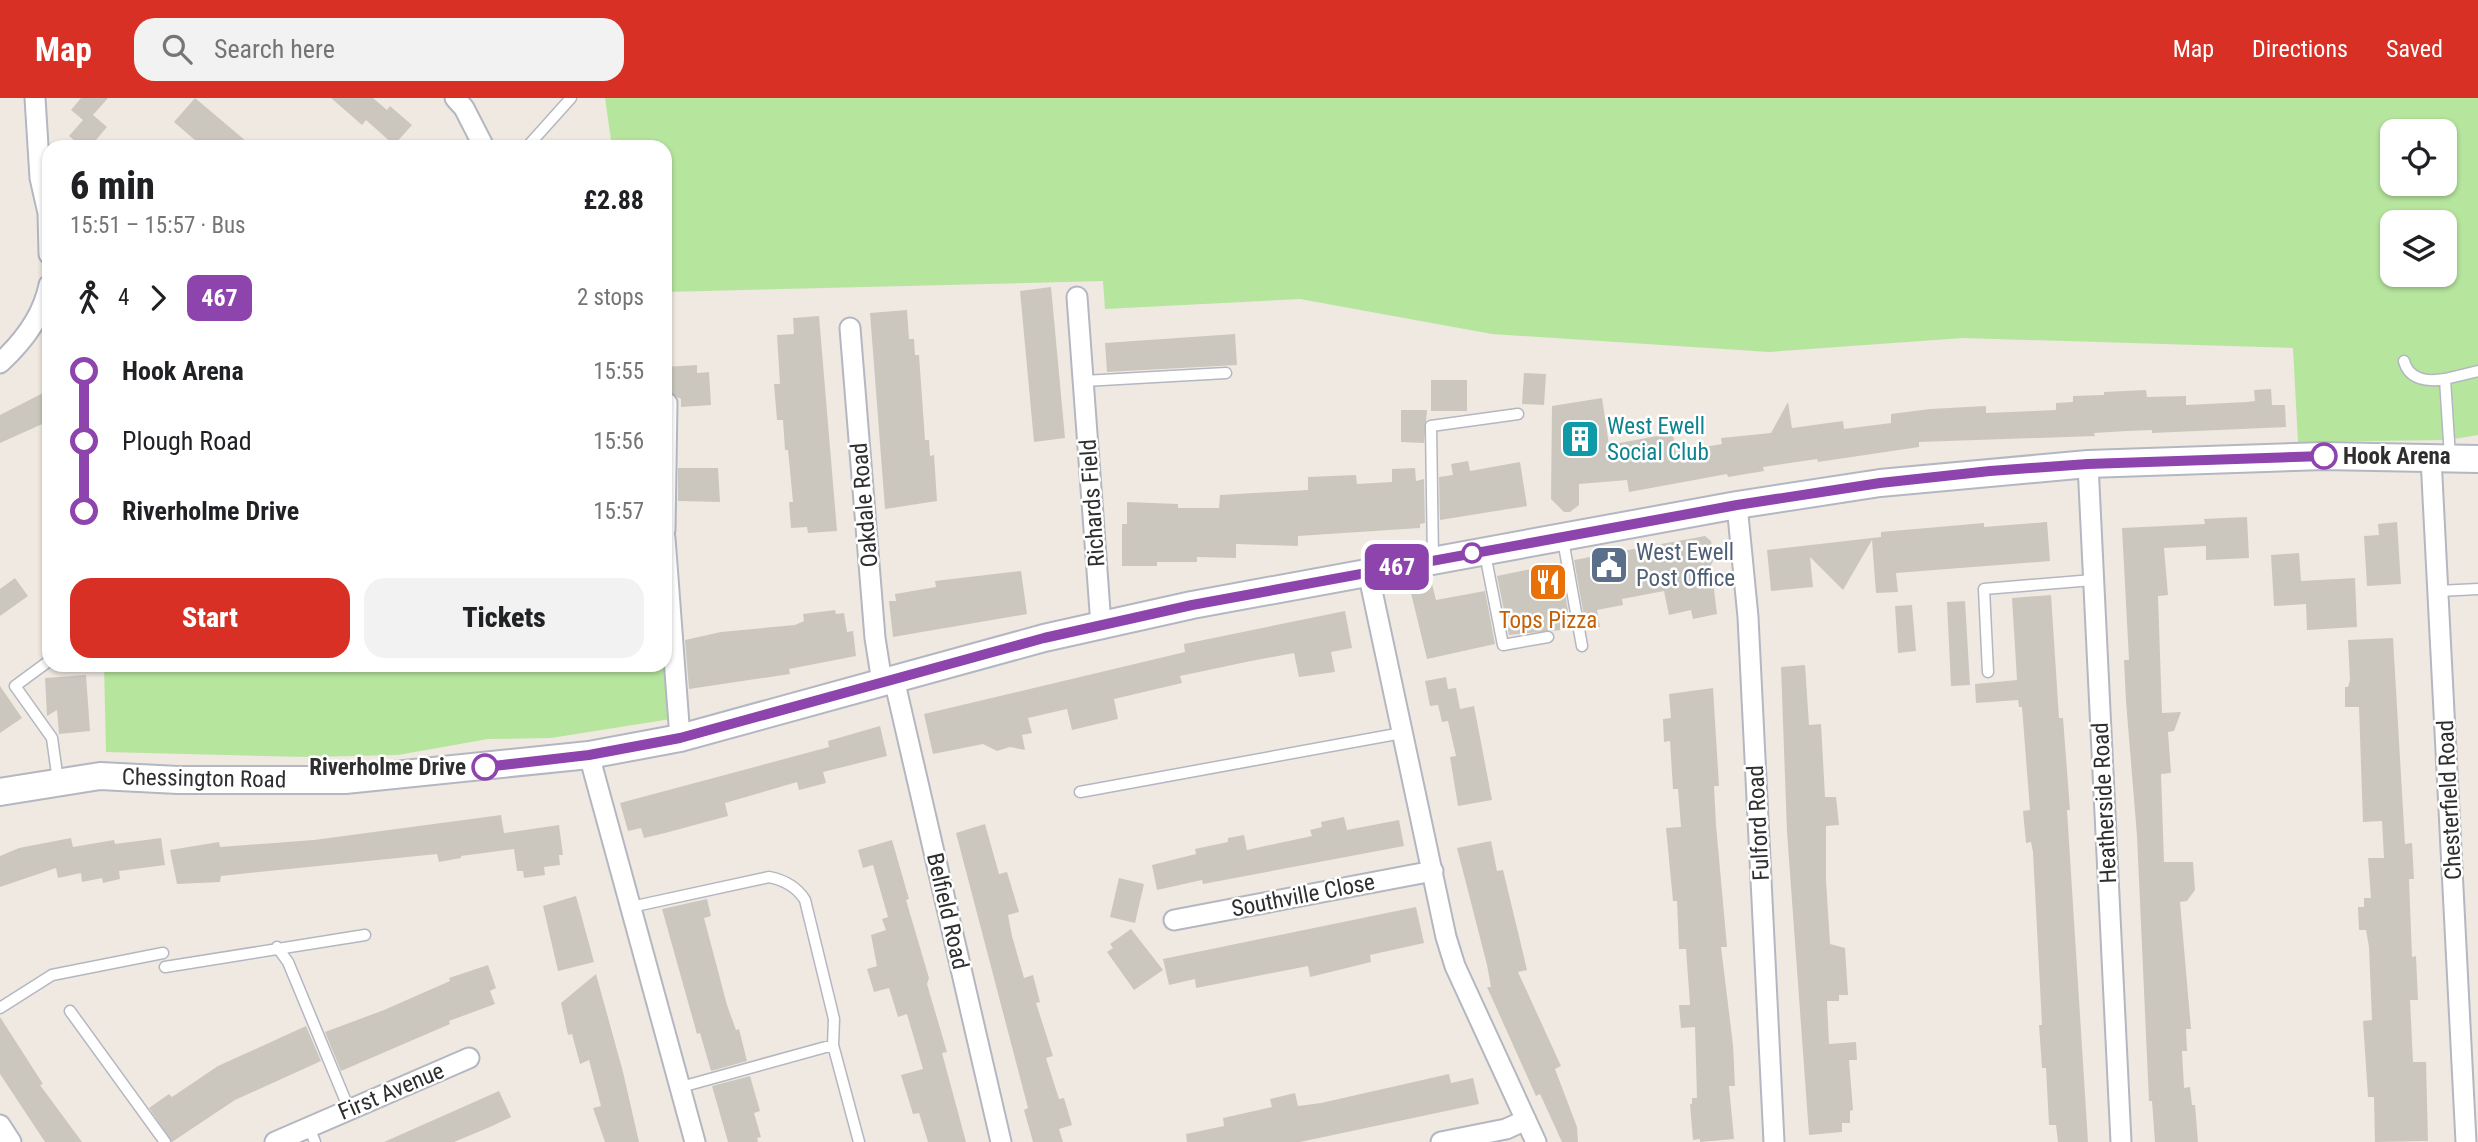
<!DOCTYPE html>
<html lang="en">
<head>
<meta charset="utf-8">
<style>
	:root { --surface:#fff; --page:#f2f2f2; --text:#202124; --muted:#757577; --accent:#d93025 }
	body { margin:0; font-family:"Roboto Condensed",sans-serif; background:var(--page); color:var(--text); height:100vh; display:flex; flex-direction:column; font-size:26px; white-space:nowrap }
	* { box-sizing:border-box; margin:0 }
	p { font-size:23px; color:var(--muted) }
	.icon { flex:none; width:38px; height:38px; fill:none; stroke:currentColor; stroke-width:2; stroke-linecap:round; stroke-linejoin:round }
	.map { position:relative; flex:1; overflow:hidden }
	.panel { position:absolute; left:42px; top:42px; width:630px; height:532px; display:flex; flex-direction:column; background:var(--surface); border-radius:21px; box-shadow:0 2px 5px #0004 }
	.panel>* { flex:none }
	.badge { padding:0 14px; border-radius:10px; font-size:24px; line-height:46px }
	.fabs { position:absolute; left:2380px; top:21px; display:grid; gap:14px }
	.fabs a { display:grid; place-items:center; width:77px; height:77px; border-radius:14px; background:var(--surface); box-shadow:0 2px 5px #0004; font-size:35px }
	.map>.badge { position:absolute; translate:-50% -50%; box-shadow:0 0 0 4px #fff }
	.legs { display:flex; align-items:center; gap:10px; height:77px; padding:0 28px; font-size:23px }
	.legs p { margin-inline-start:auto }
	.summary { display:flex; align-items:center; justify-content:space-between; height:119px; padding:0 28px }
	h1 { font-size:38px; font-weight:800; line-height:52px }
	.primary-button { display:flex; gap:14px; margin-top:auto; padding:14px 28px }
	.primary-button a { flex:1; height:80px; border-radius:21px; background:var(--accent); color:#fff; font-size:28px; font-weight:800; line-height:80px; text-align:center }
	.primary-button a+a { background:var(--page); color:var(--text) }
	ul { padding:0 28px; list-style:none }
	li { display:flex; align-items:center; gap:24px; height:70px; font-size:26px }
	li i { display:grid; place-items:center; width:10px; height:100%; margin:0 9px; background:currentColor }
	li i::after { content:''; width:18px; height:18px; margin:-9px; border:5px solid; border-radius:50%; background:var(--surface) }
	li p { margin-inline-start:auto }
	li:first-child i { background:linear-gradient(#0000 50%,currentColor 0) }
	li:last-child i { background:linear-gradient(currentColor 50%,#0000 0) }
	header { display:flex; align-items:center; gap:42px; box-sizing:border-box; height:98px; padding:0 35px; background:var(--accent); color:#fff }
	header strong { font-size:33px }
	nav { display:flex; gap:38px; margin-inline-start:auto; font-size:24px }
	.search { width:490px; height:63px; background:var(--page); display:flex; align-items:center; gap:18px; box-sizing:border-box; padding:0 24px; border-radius:21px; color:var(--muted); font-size:26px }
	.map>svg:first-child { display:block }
	.green { fill:#b6e59e; fill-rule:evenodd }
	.building { fill:#cbc7bf }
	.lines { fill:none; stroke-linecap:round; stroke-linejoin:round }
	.service-casing { stroke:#b4b7c1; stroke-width:13 }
	.minor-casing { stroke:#b4b7c1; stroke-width:23 }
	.secondary-casing { stroke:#b4b7c1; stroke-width:30 }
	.service { stroke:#fff; stroke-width:10 }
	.minor { stroke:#fff; stroke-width:19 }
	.secondary { stroke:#fff; stroke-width:26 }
	.line-1-casing { stroke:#fff; stroke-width:16 }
	.line-1 { stroke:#8e44ad; stroke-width:10 }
	.stop-1-dot { fill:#fff; stroke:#8e44ad; stroke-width:3.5 }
	.labels { text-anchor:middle; stroke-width:5; stroke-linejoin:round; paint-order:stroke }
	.culture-label { font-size:23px; fill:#0d838f; stroke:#fff; text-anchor:start }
	.stop-label { font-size:23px; font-weight:bold; fill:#2e2e2e; stroke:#fff; text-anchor:start }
	.street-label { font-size:23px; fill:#2e2e2e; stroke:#fff }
	.service-label { font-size:23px; fill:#4e5e75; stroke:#fff; text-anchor:start }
	.food-label { font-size:23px; fill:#c56008; stroke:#fff }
</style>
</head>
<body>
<header>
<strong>Map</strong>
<div class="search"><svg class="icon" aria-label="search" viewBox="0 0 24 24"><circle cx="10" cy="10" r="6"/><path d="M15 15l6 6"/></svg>Search here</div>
<nav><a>Map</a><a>Directions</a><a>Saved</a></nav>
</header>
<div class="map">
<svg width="2478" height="1044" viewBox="0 0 2478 1044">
	<rect width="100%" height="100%" fill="#efe9e1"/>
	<path class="green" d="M605,0H2478V337L2448,342L2298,344L2293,250L1963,240L1769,254L1492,236L1300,201L1105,211L1103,183L665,194V49H612ZM2392,33H2445V86H2392ZM2392,124H2445V177H2392Z
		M104,567H665L677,620L551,640L488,641L398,657L308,659L106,654Z"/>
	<path class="building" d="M81,0H108L93,17L107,29L90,49H82L69,38L83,22L71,12Z
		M195,0L253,49H203L174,24Z
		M331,0H373L387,12L390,8L412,27L394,47L366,22L362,27Z
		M1051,189L1065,340L1034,344L1020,193Z
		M907,212L909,241H914L915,257H919L925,342H929L930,358L934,357L937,403L885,411L870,215Z
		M819,218L837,433L808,435L807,429L791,430L789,404H793L788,352H785L783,322H777L774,286H780L777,237L794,236L793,220Z
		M1235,236L1237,267L1107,274L1105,245Z
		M697,267V275L709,274L711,307L681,309V301L665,293V269Z
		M1524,275L1546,276L1544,307L1522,306Z
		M1431,282H1467V313H1431Z
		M2271,291L2272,307H2285L2286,329L2152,335V332L2127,333L2094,335L2095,338L1919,344V349L1818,364L1817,361L1763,369L1764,373L1728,379L1727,376L1629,394L1627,382L1579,386V407L1570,414H1564L1551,401L1552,308L1602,300L1609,347L1673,335L1676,354L1722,346L1721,340L1771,335L1788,304L1792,330L1843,323L1844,331L1891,325V316L1930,311L1986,308V315L2056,312V305L2073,304V298L2104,297V294L2146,292L2147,299L2186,298V307L2247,304L2255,303L2254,292Z
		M49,292V323L0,345V317Z
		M1401,312H1427L1424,345L1401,344Z
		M1468,363L1470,373L1520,364L1527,408L1440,422L1439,379L1453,377L1451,366Z
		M678,370H718L720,404L678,403Z
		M1415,370L1416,383L1424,381L1425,425L1420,426V430L1298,438V448L1236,446V460L1197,459V464H1157V468H1122V426H1127V404L1178,406V410H1219L1220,397L1308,392V379L1356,377L1357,386L1392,384V371Z
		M2247,419L2249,460L2206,462V448L2164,450L2168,497L2158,498L2162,615L2181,614L2174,633L2168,634L2171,675L2161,676L2164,764H2193L2195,792L2187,803L2180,804L2191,931H2186L2187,953H2182L2184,990L2190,989L2192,1007H2195L2198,1044H2155L2152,1003H2149L2137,738L2126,603L2124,562H2129L2122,430L2205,426L2204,421Z
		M2047,424L2050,463L1896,475L1898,494L1876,495L1872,442L1843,492L1810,459L1813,489L1771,493L1767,452L1881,439V434L1984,425V429Z
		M2397,424L2401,486L2367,488L2364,438L2379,437L2378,426Z
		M1705,438L1711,443L1714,461L1711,467L1717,516L1693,521L1691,512L1669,517L1664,493L1622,501L1623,507L1597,512L1600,529L1586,530L1574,462Z
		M2299,455L2301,483L2355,480L2357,529L2307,532L2306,506L2274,508L2271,457Z
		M1560,465L1571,531L1509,537L1497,478Z
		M1021,473L1027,516L893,539L889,503H896L895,496L936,489L935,483Z
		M15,480L28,498L0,518V491Z
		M1432,486L1436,502L1485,493L1495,546L1427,561L1410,491Z
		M2051,497L2059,620H2063L2070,712H2067L2088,1044H2058L2056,1027H2049L2046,970H2042L2039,927H2042L2033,754L2031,744L2026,745L2023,713L2030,712L2022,609H2019L2018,602L1976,605L1975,586L2017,582L2012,500Z
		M1965,503L1970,587L1951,588L1947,504Z
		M1912,507L1916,553L1898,555L1895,508Z
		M835,512L836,516L844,515L847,534L853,533L856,558L789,571L790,576L689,591L685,542L721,534L795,527L804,523L803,516Z
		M1345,513L1352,550L1331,554L1335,574L1299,579L1294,555L1251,563L1180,578L1182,585L1114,601L1118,621L1072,632L1067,611L1028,620L1032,635L1022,637L1025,652L1010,649L997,653L983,646L933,656L924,616L1185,554L1184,546Z
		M2393,540L2405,746L2412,745L2414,781H2409L2412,859L2416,858L2418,902H2410L2413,964H2426L2428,1043L2375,1044L2374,999H2368L2363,923L2372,922L2369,849L2366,832H2359L2358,809H2364V800H2371L2368,760H2384L2382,723L2363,724L2359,609H2345V589H2348L2350,582L2348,542Z
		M1805,567L1809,627L1821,626L1825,699H1836L1839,727L1826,728V782L1830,846L1845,850L1848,897H1839V903H1827L1829,946L1856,944L1857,962H1849L1853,1012L1850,1013V1025H1842V1034L1809,1037L1787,734L1781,569Z
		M86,577L90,633L59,636L57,612L47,618L45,580Z
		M1446,579L1448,591L1456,590L1460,611L1474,608L1492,702L1458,708L1450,659L1456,658L1448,623L1442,624L1438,607L1430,608L1425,583Z
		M0,588L22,620L0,635Z
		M1713,590L1719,688H1714L1716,727L1727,849H1721L1733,947L1735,988H1729L1734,1041L1700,1044V1041L1693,1042L1690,1006H1692V1000H1697L1695,929L1681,930L1679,907H1690L1686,851H1679L1677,803H1673L1666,730L1681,729L1678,691H1673L1670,643L1664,644L1663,621L1671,620L1669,596Z
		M880,628L887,658L823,674L826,685L799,692L797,684L725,705L728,718L665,735L644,740L641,730L628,733L620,705L829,649L828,643Z
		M501,717L504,735L559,727L563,757H559L560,767L544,769L545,777L524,780L523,773H517L514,751L461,758V760L439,764L437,756L249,775L221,778L220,784L177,786L170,752L219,744L220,749L314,742Z
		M1344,719L1347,732L1399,722L1404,748L1203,786L1202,782L1157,792L1152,767L1196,756L1195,751L1228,744V740L1244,737L1247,752L1312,738L1310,732L1322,729L1321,724Z
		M985,726L999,776L1007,774L1019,814L1008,817L1012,838L1024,880L1033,877L1040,904L1036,905L1053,958L1046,960L1059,1001L1064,1000L1072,1027L1059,1031L1063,1044H1033L1024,1012L1028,1010L956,735Z
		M71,740L73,749L114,742L115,746L161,740L165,767L119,773L120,781L103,785L102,780L82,784L81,775L58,780L56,770L0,789V758L19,750Z
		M892,742L909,801L906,802L929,880L927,886L947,954L942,955L966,1044H928L919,1015L913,1016L901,977L923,971L907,916L898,919L889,890L874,894L867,871L877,868L871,837L886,832L882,821L888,819L873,767L863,770L858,752Z
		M1491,743L1497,773L1503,772L1524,859L1527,872L1518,874L1561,968L1555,971L1577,1029L1578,1044H1562L1540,996L1536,998L1487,889H1491L1487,867L1457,750Z
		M1119,780L1144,786L1135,825L1110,819Z
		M576,798L594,864L558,873L543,808Z
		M707,801L711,818L704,820L727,907L736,932L739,931L747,963L711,973L700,935L697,936L662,811Z
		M1416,809L1424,845L1370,857L1371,864L1310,879L1308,868L1196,890L1195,881L1169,887L1163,861Z
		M1131,831L1163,872L1134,892L1107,854L1113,850L1110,846Z
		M488,867L496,890L490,893L495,906L449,923L450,926L341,973L325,934L384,912L450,883L449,880Z
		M596,876L623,974L639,1044H605L593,1010L601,1008L589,962L580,966L572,936L568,937L561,905Z
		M0,919L43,986L40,987L82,1044H45L0,976Z
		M306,928L321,963L235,1002L172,1044L149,1010L169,996L172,999L218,968Z
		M1449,976L1451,985L1473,980L1479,1006L1300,1044H1187L1186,1036L1224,1028L1223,1020L1272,1009L1270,1001L1295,995L1298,1008L1321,1005Z
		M750,978L760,1013L754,1015L761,1039L757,1040L758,1044H728L712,988Z
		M499,993L511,1019L490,1029L454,1044H384Z"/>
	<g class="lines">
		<defs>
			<path id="service" d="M527,49L571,0
				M2404,263C2409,282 2428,284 2445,281
				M1084,283L1226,275
				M2450,359L2445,281L2478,273
				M1563,442L1582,548
				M1485,456L1503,547L1548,539
				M1433,461L1431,328L1518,316
				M2438,493L2478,491
				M49,563L15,588L52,640L58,683
				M1988,574L1984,491L2093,482
				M1080,694L1402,635
				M631,809L769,779C784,782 797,789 805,802L834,921L833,947L859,1044
				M277,849L288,864L349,1011
				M165,869L365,837
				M0,910L52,877L163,855
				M70,913L165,1044
				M681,989L833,947
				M309,1029L315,1044"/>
			<path id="minor" d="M35,0L40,80L48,115L49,156
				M455,0L464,10L484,49
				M1077,199L1101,527
				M850,230L875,540L882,584
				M0,265C23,244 43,217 49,187
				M2431,360L2466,1044
				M2088,366L2121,1044
				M1737,407L1748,519L1774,1044
				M665,432L667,305
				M665,440L680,640
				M1368,474L1446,839L1455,868L1536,1044
				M894,581L1001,1044
				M589,657L695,1044
				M1174,822L1433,773
				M0,1027L11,1044
				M275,1044L469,960
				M1441,1044L1506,1031L1526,1022"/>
			<path id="secondary" d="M0,694L100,678L178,682H345L589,657L680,640L1044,540L1192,507L1737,407L1880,385L2088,366L2324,358L2478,361"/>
		</defs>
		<use href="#service" class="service-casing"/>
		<use href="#minor" class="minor-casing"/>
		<use href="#secondary" class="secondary-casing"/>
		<use href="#service" class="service"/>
		<use href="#minor" class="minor"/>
		<use href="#secondary" class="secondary"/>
	</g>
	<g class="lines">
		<defs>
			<path id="line-1" d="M485,669L589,657L680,640L1044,540L1192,507L1737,407L1880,385L1990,373L2088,366L2324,358"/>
		</defs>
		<use href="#line-1" class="line-1-casing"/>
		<use href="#line-1" class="line-1"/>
	</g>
	<defs>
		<symbol id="building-square" viewBox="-11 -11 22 22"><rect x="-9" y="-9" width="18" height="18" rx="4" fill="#0f9aa8" stroke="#fff"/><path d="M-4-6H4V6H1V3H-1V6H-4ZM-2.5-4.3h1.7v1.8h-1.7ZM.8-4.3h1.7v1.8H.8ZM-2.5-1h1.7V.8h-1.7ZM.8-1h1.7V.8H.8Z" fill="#fff"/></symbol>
		<symbol id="civic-square" viewBox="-11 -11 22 22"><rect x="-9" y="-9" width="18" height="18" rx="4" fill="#5c6f8a" stroke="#fff"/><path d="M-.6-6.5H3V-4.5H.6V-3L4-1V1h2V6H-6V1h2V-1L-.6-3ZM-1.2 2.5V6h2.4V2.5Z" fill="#fff"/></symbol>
		<symbol id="restaurant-square" viewBox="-11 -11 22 22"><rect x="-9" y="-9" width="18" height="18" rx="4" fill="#e8710a" stroke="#fff"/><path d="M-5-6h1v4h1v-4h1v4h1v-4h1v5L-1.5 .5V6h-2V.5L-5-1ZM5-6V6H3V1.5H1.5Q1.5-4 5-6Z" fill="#fff"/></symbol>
	</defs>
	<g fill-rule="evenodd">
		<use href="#building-square" x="1558" y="319" width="44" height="44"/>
		<use href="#civic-square" x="1587" y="445" width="44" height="44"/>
		<use href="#restaurant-square" x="1526" y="462" width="44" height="44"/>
	</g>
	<g class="stop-1-dot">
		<circle cx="2324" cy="358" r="12"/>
		<circle cx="1472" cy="455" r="9"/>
		<circle cx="485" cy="669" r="12"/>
	</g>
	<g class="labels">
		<g class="culture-label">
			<text x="1607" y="336">West Ewell<tspan x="1607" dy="26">Social Club</tspan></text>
		</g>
		<g class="stop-label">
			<text x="2343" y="366">Hook Arena</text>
			<text x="466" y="677" text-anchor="end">Riverholme Drive</text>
		</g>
		<g class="street-label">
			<text transform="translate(1092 405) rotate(-94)" y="8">Richards Field</text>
			<text transform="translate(864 407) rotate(-95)" y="8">Oakdale Road</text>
			<text transform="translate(204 680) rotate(1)" y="8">Chessington Road</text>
			<text transform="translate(2449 702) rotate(-93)" y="8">Chesterfield Road</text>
			<text transform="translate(2104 705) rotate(-93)" y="8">Heatherside Road</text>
			<text transform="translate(1758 725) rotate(-93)" y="8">Fulford Road</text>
			<text transform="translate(1303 797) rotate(-11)" y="8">Southville Close</text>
			<text transform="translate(948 813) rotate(77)" y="8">Belfield Road</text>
			<text transform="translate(391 993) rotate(-23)" y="8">First Avenue</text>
		</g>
		<g class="service-label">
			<text x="1636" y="462">West Ewell<tspan x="1636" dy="26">Post Office</tspan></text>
		</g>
		<g class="food-label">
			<text x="1548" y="530">Tops Pizza</text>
		</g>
	</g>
</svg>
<div class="fabs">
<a><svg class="icon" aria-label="locate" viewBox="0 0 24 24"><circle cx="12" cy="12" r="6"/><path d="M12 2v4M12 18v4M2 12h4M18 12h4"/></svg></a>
<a><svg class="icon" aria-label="layers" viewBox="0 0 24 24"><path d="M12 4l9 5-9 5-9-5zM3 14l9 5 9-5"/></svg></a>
</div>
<b class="badge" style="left:1397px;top:469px;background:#8e44ad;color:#fff">467</b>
<section class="panel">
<div class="summary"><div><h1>6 min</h1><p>15:51 – 15:57 · Bus</p></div><b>£2.88</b></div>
<div class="legs"><svg class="icon" aria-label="walk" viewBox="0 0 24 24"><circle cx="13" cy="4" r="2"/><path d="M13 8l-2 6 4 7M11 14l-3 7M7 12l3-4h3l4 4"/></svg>4<svg class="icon" aria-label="forward" viewBox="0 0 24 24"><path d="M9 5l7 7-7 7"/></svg><b class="badge" style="background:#8e44ad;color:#fff">467</b><p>2 stops</p></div>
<ul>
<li><i style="color:#8e44ad"></i><b>Hook Arena</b><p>15:55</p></li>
<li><i style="color:#8e44ad"></i><span>Plough Road</span><p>15:56</p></li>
<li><i style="color:#8e44ad"></i><b>Riverholme Drive</b><p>15:57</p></li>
</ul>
<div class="primary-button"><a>Start</a><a>Tickets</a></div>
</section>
</div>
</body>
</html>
